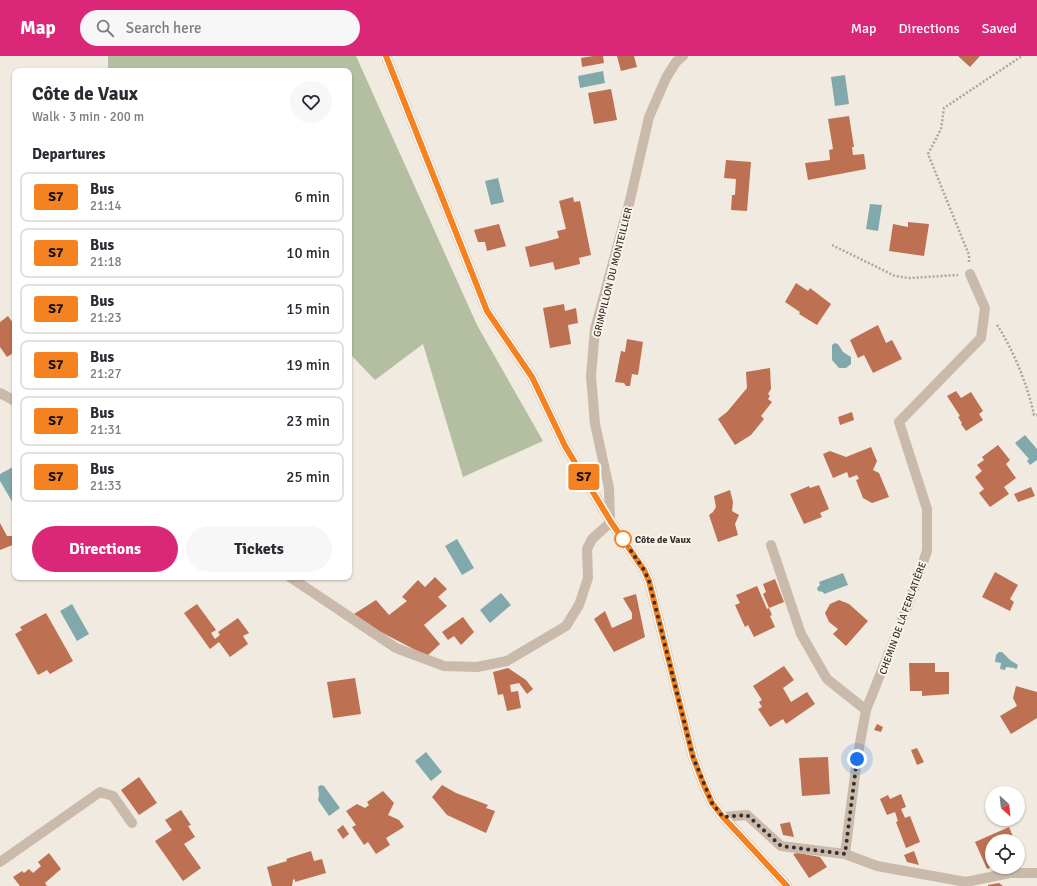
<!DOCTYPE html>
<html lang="en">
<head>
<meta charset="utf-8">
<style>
	:root { --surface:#fff; --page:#f7f7f7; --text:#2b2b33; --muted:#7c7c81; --line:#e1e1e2; --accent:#db2777 }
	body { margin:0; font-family:Signika,sans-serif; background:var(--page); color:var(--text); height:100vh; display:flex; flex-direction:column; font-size:15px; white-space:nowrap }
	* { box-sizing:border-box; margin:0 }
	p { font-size:13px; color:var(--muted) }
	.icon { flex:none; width:22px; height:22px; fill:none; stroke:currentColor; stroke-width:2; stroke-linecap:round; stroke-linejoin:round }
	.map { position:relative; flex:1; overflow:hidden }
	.side { position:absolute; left:12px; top:12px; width:340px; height:512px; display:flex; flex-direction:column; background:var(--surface); border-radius:8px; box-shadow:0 1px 3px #0004 }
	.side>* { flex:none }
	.badge { padding:0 8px; border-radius:3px; font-size:14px; line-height:26px }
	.needle { width:26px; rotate:153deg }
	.tools { position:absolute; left:985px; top:730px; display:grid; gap:8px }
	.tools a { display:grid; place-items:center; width:40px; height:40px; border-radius:50%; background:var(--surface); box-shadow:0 1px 3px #0004; font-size:20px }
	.you { position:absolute; width:20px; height:20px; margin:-10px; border:3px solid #fff; border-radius:50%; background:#1a73e8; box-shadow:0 0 0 6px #1a73e833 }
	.map>.badge { position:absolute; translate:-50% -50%; box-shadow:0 0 0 2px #fff }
	h2 { padding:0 20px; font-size:15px; line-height:36px }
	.round { display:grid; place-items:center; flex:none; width:42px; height:42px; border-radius:21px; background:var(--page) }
	.overview { display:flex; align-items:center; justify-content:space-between; height:68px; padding:0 20px }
	h1 { font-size:19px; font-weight:700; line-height:30px }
	.cta { display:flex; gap:8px; margin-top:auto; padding:8px 20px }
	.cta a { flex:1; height:46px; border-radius:24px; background:var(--accent); color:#fff; font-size:16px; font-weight:700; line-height:46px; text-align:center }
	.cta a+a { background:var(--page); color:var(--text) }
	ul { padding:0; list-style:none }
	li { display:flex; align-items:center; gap:12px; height:50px; margin:0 8px 6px; padding:0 12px; border:2px solid var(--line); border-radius:8px }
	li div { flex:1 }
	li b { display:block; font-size:15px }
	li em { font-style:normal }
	li .badge { min-width:44px; font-weight:700; text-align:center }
	header { display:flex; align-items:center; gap:24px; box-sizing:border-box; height:56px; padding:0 20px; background:var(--accent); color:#fff }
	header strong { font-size:19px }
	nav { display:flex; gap:22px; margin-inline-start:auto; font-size:14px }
	.search { width:280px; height:36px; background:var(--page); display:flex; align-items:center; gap:10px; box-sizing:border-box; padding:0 14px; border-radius:22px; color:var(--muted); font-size:15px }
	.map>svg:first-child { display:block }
	.green { fill:#b4bfa1 }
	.water { fill:#81a9ac }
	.building { fill:#bd7052 }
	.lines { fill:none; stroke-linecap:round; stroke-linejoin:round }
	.path { stroke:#b4a497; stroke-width:2.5; stroke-dasharray:2 2; stroke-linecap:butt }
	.minor { stroke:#c9baac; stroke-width:10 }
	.line-casing { stroke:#fff; stroke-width:9 }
	.line { stroke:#f58220; stroke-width:6 }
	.walk { stroke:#372f2b; stroke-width:4; stroke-dasharray:0 7.2 }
	.stop-dot { fill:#fff; stroke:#f58220; stroke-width:2 }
	.labels { text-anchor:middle; stroke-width:4; stroke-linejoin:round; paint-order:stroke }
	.street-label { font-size:10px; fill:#372f2b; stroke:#f9f3ec }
	.stop-label { font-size:10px; font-weight:bold; fill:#372f2b; stroke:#f9f3ec; text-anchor:start }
</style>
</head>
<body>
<header>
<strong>Map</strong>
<div class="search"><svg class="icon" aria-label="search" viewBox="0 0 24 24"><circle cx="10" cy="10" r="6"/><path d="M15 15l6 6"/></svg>Search here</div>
<nav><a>Map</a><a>Directions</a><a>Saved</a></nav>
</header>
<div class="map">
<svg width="1037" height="830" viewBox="0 0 1037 830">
	<rect width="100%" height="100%" fill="#f1eae0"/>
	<path class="green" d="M108,0H356L477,269L543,385L463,421L423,288L375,324L349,297V15H108Z"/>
	<path class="water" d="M603,15L605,27L580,32L578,20Z
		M845,19L849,48L835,50L831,21Z
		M498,122L504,146L491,149L485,125Z
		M870,148L882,149L878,175L866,173Z
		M835,287L838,288L843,296L851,301V308L846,312H839L832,304V289Z
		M1025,379L1037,393V404L1030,409L1027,405L1029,403L1015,387Z
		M13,411L15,414L14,449L0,425V418Z
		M457,483L474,512L462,519L445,490Z
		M843,517L848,529L824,538L823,536L818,535L817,532L820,529L819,526Z
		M501,537L511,549L490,567L480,554Z
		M72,548L89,578L77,585L60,555Z
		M999,596H1002L1010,604L1018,609L1016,614L1015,612L1006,611L1005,614L1000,613L1001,607L995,606L996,599Z
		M426,696L442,716L431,725L415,705Z
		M321,729L324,730L340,752L329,760L318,744L319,739L318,731Z"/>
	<path class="building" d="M593,0H603L604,7L582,11L581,2Z
		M617,0H634L637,11L621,15Z
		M958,0H980L970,11Z
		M611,33L617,64L594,68L588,37Z
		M849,60L854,91H852L853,99L864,98L866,113L808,124L805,107L830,104L829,94L833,93L828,63Z
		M726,104L751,106L747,155L731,154L732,139H735L736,123L724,122Z
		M573,141L574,146L580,145L591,199L579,202L580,208L555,214L553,206L530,211L525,191L559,182L557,175L566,173L559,145Z
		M908,166L929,168L924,200L889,195L893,168L908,171Z
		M499,168L506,190L487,195L485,186H478L474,174Z
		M796,227L808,235L810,232L831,248L817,269L799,258L800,256L785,246Z
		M564,248L565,255L576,252L578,267L568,269L571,288L550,292L543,252Z
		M8,260L15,270V296L7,301L0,291V266Z
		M878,269L886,287L892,284L902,303L873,317L864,299L858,302L850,284Z
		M627,283L643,286L638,319L632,318L630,330H626L624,327L615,326L621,295L625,296Z
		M770,312L771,333L768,338L770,340L768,343L772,346L761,360L764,363L751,379L735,389L718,363L727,356L747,332L746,316Z
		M956,335L961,342L971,336L983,355L979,358L983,364L966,375L961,368L962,367L958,361L960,360L947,340Z
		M852,356L854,364L840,369L838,361Z
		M998,389L1010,404L1006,408L1016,422L1004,431L1009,438L990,451L979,437L984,433L975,421L982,415L977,409L984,404L982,401Z
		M871,391L877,405L873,414L879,417L889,441L872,447L863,442L856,424L859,423L857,419L849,422L847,416L833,422L823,398L830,395L846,401Z
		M819,429L829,453L820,457L822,461L804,468L790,438L809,430L810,432Z
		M1031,431L1035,440L1018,446L1014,438Z
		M730,434L733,446L732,455L739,459L735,468L738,479L718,486L709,459L713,456L716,451L714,440Z
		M0,467L7,480H13L15,484V488L0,494Z
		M995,516L1018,529L1010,543L1014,546L1010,555L982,541Z
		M435,521L447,533L438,541L447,550L424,569L440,588L427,600L379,575L354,558L376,544L389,559L407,545L402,541L418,524L425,531Z
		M775,523L784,546L769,552L763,538L766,536L763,528Z
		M757,530L767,553L769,552L772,559L770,560L775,571L754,581L748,569L745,571L735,549L740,547L736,539Z
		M636,538L645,581L614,596L594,563L605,555L612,572L632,563V557L623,542Z
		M839,544L849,548L868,565L846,590L833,578L838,573L829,566L825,557L830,548Z
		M197,548L216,574L211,577L215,583L220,579L218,576L238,562L249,577L243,580L248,588L230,601L219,586L210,593L184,557Z
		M46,557L73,605L50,618L47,614L38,619L15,578L22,574L20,571Z
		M463,561L474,576L461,589L454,580L448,584L442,576Z
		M909,607H935V616H949V638L922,640V635H910Z
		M784,610L794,624L783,632L791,646L807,636L815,648L786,668L783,663L770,671L758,653L762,651L759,646L762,644L753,630Z
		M508,612L526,624L533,633L527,638L519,627L510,629L511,636L518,635L521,652L507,655L503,638L498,639L493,616Z
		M355,622L361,658L333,662L327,626Z
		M1016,630L1037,636V662L1011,678L1000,660L1017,650L1013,642Z
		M877,668L883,671L881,676L874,674Z
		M917,692L924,706L917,709L911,694Z
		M828,701L830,738L802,740L799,702Z
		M139,721L157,747L139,759L121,734Z
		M442,729L456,737L488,749L486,752L495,755L486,777L447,759L432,741Z
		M383,735L394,747L388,759L399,764L404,771L386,782L390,789L376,798L368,786L364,789L352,771L356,769L346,755L357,748L365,752L369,749L367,746Z
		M901,738L906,751L901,753L905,762L910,760L920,786L906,792L896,766L898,765L895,756L887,759L880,743L888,739L890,743Z
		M181,754L191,769L188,770L195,781L184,788L201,812L183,825L155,785L172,774L165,764Z
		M790,766L794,781L783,779L780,768Z
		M343,769L349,778L343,783L337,774Z
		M1009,771L1015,785H992V811L987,813L975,786Z
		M311,795L314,805L322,803L326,817L295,826V823L293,824L292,830H272L267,811L287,805L286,803Z
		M914,795L919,809L907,806L904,799Z
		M49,797L61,813L45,827L47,830H20L13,821L22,815L24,817L29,813L33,817L41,810L38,806Z
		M798,797L820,801L827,811L809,822L793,798Z
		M999,827L1003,830H988V829Z"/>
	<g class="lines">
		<path class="path" d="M832,189L895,220L909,222L958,219
			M969,206V199L928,98L941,73L944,52L1022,0
			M997,269C1013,293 1028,330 1034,359H1037"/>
		<path class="minor" d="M386,0L487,255L532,321L565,390L611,466L644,514L649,525L693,701L703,727L712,747L723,761L787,830
			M0,337L15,345
			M610,464L609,432L595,368L591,320L595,273L630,144L649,61L666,22L676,6L683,0
			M771,489L801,578L827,623L866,654
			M290,521L396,592L444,610L477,611L507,605L566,570L579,549L588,522L587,493L592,483L611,466
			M723,761L747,759L781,790L845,798L877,810L966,826L1010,817H1037
			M845,798L857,703L866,654L908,549L927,495V453L899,366L981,282L985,252L970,218
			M0,806L100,736L113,740L132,767"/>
	</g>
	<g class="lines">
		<defs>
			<path id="line" d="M386,0L487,255L532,321L565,390L611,466L644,514L649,525L693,701L703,727L712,747L723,761L787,830"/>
		</defs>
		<use href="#line" class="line-casing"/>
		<use href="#line" class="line"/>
		<path class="walk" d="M623,483L644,514L649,525L693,701L712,747L723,761L747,759L781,790L845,798L857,703"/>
	</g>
	<circle class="stop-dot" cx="623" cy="483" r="8"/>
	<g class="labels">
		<g class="street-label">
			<text transform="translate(612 216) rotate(-76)" y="4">GRIMPILLON DU MONTEILLIER</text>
			<text transform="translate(902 562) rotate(-70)" y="4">CHEMIN DE LA FERLATIÈRE</text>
		</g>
		<g class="stop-label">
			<text x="635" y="487">Côte de Vaux</text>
		</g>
	</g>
</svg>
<div class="tools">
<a><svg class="needle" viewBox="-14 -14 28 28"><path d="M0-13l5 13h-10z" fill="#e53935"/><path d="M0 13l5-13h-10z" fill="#7c7c81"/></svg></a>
<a><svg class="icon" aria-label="locate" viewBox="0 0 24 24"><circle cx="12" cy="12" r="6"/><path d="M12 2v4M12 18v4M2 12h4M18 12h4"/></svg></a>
</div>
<div class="you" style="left:857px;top:703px"></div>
<b class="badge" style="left:584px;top:421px;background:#f58220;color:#111">S7</b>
<section class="side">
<div class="overview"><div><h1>Côte de Vaux</h1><p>Walk · 3 min · 200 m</p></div><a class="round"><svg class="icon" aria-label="heart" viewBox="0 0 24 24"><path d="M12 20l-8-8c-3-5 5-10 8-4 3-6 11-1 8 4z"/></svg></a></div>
<h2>Departures</h2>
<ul>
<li><span class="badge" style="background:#f58220;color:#111">S7</span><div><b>Bus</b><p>21:14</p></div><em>6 min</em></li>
<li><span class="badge" style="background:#f58220;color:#111">S7</span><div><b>Bus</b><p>21:18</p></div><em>10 min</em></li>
<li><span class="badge" style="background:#f58220;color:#111">S7</span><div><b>Bus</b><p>21:23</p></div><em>15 min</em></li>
<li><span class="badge" style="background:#f58220;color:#111">S7</span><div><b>Bus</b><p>21:27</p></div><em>19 min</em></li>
<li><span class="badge" style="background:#f58220;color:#111">S7</span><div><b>Bus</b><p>21:31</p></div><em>23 min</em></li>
<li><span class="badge" style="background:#f58220;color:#111">S7</span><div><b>Bus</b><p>21:33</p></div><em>25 min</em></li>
</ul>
<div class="cta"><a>Directions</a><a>Tickets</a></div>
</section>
</div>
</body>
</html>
